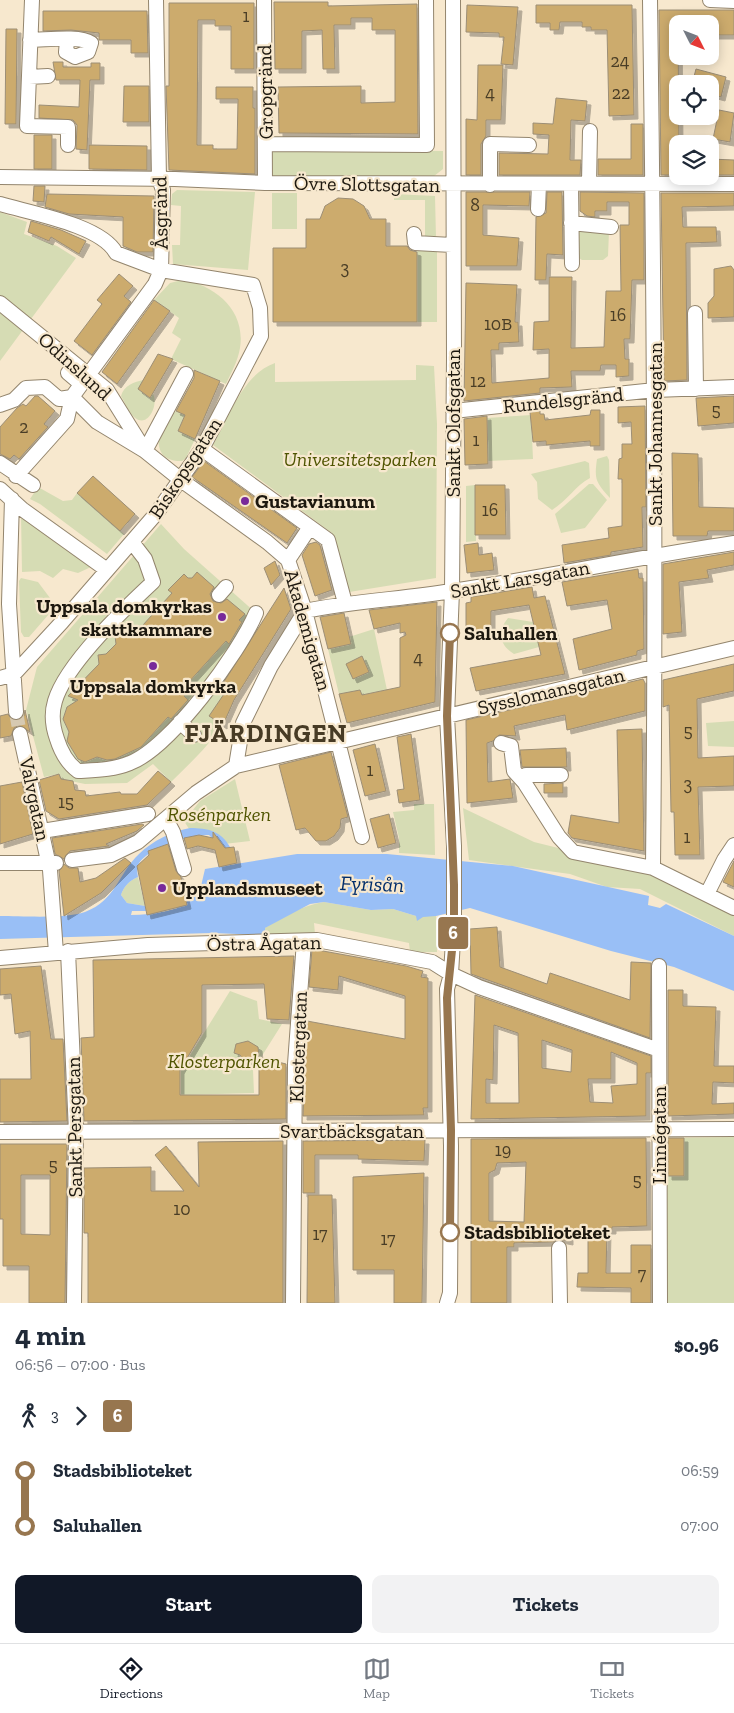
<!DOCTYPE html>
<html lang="en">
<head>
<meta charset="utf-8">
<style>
	:root { --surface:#fff; --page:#f2f2f3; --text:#1f2937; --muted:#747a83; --line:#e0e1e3; --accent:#111827 }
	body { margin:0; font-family:"Zilla Slab",serif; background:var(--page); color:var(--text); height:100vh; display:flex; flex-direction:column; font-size:19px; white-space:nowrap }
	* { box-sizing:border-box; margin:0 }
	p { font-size:16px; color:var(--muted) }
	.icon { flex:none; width:28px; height:28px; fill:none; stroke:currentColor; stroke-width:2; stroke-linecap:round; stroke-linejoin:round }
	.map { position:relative; height:1303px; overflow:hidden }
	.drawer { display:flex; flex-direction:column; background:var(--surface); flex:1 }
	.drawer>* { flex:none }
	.badge { padding:0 10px; border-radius:4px; font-size:18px; line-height:32px }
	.needle { width:32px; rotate:132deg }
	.fabs { position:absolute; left:669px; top:15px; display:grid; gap:10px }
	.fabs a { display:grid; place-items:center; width:50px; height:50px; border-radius:10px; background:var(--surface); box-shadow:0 2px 12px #0003; font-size:25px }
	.map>.badge { position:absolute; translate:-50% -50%; box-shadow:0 0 0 2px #fff }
	.legs { display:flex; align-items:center; gap:8px; height:55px; padding:0 15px; font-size:16px }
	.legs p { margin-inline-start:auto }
	.headline { display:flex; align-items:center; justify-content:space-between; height:85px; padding:0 15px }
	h1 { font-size:28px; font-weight:700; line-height:38px }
	.action { display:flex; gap:10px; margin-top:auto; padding:10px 15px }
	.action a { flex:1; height:58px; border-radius:10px; background:var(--accent); color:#fff; font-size:20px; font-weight:700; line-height:58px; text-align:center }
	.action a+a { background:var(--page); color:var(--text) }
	ul { padding:0 15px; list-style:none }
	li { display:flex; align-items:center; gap:18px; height:55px; font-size:19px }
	li i { display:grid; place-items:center; width:8px; height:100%; margin:0 6px; background:currentColor }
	li i::after { content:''; width:12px; height:12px; margin:-6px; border:4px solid; border-radius:50%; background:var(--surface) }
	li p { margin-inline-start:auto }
	li:first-child i { background:linear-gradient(#0000 50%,currentColor 0) }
	li:last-child i { background:linear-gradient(currentColor 50%,#0000 0) }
	.tab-bar { display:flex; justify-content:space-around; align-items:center; height:70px; border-top:1px solid var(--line); background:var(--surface); font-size:14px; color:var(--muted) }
	.tab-bar a { display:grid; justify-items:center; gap:2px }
	.tab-bar .on { color:var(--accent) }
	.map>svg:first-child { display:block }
	.green { fill:#d6dcb4 }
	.water { fill:#99bff6 }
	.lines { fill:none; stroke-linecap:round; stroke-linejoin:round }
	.river { stroke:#99bff6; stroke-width:22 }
	.building { fill:#ccab6d; stroke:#9c8e76; fill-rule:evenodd; filter:url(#shadow) }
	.minor-tunnel { stroke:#d6c9b1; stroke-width:14; stroke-dasharray:14 7; stroke-linecap:butt }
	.minor-casing { stroke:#93856d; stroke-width:16 }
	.minor { stroke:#fff; stroke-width:14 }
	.line-1-casing { stroke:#fff; stroke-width:11 }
	.line-1 { stroke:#97764f; stroke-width:8 }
	.poi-dot { fill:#78299a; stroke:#f7e8ce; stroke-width:2 }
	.stop-1-dot { fill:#fff; stroke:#97764f; stroke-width:2.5 }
	.labels { text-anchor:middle; stroke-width:4.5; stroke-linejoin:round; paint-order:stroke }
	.number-label { font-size:18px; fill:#493d26 }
	.street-label { font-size:20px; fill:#1d180f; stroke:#f7e8ce }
	.park-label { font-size:20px; font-style:italic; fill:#4f5401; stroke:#f7e8ce }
	.poi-label { font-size:20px; font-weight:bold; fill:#1d180f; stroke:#f7e8ce; text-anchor:start }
	.stop-label { font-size:20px; font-weight:bold; fill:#1d180f; stroke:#f7e8ce; text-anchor:start }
	.water-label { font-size:21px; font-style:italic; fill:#002d6b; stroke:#f7e8ce }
	.district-label { font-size:25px; font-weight:bold; letter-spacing:1px; fill:#473b25; stroke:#f7e8ce }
</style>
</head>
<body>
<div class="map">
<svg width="734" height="1303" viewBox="0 0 734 1303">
	<defs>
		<filter id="shadow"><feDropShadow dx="4" dy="4" stdDeviation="0" flood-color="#0004"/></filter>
	</defs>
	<rect width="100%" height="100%" fill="#f7e8ce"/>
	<path class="green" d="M272,149L443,151V169L429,180L272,177Z
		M177,190L255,192L248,270L173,264L172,245H180L181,206L171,205L172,194Z
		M272,193H297V229H272Z
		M394,194L435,196L436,238H425V200H394Z
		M0,212L27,222L24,234L57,246L76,258L0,361Z
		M609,231L608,256L603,260H582L576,256L575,232Z
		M417,251H437V322H417Z
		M182,280C216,285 246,311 240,348C238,361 231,373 226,384L171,359L181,339L172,333L179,318L154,300L170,283Z
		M275,363V382L416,380V365L434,366L437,424L436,578L343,593L332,533L213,445C228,418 243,374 275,363Z
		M144,380L138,389L150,398L153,394C159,404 148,430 134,417C129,412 125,403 121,396C124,385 134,382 144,380Z
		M176,411L185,415L178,431L195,439L186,458L182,461C148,462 156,425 176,411Z
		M531,415L533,459L488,461L487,418Z
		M607,456L609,460L610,498C596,482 594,480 597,459Z
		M585,461L589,463L590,478C575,486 567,501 552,510L538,499L537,482L531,474Z
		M589,484H593L607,500L585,528L561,533L555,514Z
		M475,485L476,541L466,542V486Z
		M38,487L63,501L72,500L77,493L124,534L107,554L40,504L30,499Z
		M21,515L92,565L91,567L78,573L63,569L53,578L40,571L22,572Z
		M161,524L184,549L256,613L258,629L218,691L234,700C222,735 196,757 171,782L153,764L127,783L85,784L61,779L59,774L44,777L26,710L37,667Z
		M21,578L38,582L56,606L29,637H24L21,632L19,581Z
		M508,618L533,622L539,647L514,654C499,645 497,631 508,618Z
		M374,629L387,690L362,695L339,694L328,649L351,644L349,637Z
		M734,721V747L708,746L706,723Z
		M235,779L250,841L224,844L211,833L191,832L184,821L200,801Z
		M414,804H434L435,855L399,853V838L393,812L414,810Z
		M463,808L534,842L667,875L734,908V936L640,889L607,887L570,874L469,860Z
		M138,877L145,906L127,903L121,895C124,886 129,881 138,877Z
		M324,902L371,910L393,909L416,916H436L437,952H410L409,943L314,923L315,934L266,935L265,928C282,916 304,905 324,902Z
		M230,991L257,1001L259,1019L282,1024L253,1070L254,1093L181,1095V1070Z
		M734,1137V1303H667L665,1138Z"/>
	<path class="water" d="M190,828C208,828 221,831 230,847L223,849L209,835C191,834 146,848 138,865C137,869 137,872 138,877C129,881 124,886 121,895L127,903L145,906L146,911H132L131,915C154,915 179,910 198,899L205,869L297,854H387L513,866L649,896L648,905L660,908L666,904L734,936V991L674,967L611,951L470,908L436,916L423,917L417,921L416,916L393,909L371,910L324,902L310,904L265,928L266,935L212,933L0,939V916C22,916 66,919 85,912C116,900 118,874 139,854C152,841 173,831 190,828Z"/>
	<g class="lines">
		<path class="river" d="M186,900L194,896"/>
	</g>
	<path class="building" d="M274,2H328V6L417,4L418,134L279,133L278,87L361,86V103L395,102V30H372V18H351V25H334L335,69H323L322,30L302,31V69H275Z
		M169,3H254V69H231V26H215V20H198L197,145H213V149H237L238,99H216V87H253V108H255V174L169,170L166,86H169Z
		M467,5L518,7L513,65L501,64L504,37H499V33L466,32Z
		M536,5H632L634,115L609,116L607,30H591V27H582V22H560L559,30H550V23H536Z
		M659,10H734V35H710V24H678L679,144H678V175H661Z
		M43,11H147L148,53H131V40H99V33L71,30L43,31Z
		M6,29H17L16,124H5Z
		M53,62H63V67H91V63H100V80H90L87,150L76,149L77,125L73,120L39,118V105L79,107L80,80H56Z
		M478,65H503L501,120H486V136L481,144V175H466V119L477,120Z
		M696,69L726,77L721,97L710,94V84H692Z
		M124,86H149V122H123Z
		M556,98L587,101L585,121L571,120L570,160H581L580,175H499V153L548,154L549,135L533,134V123L553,124Z
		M719,110L734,113L730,142L713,139Z
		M631,124H643V175H598V159H631Z
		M34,135H52V169H34Z
		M89,145L147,146V170L89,169Z
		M710,159L734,160V175H710Z
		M34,186H45L44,202L33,201Z
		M466,192H530L529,206L483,205V235L519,238L517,266H466Z
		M547,192H562L563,255L547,254L546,280H535L536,217L546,213Z
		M580,192L644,193V280H632L630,339H624L625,359H629V376L616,377V365H601L600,371H571L572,387L540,388V393L464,401L466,283L517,285L515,322H518L519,342L499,343V350H491L492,383L549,378V349L533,350L534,322L549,321V277H572L571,348L604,347L606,291H621L620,225H629V202H607V211H595V217L587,216L580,211Z
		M661,193H734V206L682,207L683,227H716L717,242L686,243L687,380L664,381Z
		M47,194L154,196L153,252H137L123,246V217L69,214L45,207Z
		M338,198L353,199L364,206L370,219H386V246H407L410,250L417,252V322H273V248H306V219H320L325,206Z
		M31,221L61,230L86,241L79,254L51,237L49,241L28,232Z
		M731,266L734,270V317L708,318V303L714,296V269Z
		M119,274L133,286L124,296L131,302L92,355L74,341L102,304L97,300Z
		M154,300L170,311L117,384L102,372Z
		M158,354L173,359L150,398L138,389Z
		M194,370L220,381L195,439L178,431L185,415L176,411L194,378Z
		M35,396H38L55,411L44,424L48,427L19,459L14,455L10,459L0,454V427L17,408L23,404L26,406Z
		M734,396V423L698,426L696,398Z
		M645,406L646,507H642L643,547L611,552V555L564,563L562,545L609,538L608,528L622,526V479H618L619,459L622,458V444H632L631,422L618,423V407Z
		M591,410H600V446H590V441L546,445V441L533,442L530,412L540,411V414H544L545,420L590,415Z
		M487,416L488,464L465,465L464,419Z
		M672,453L698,454L699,507L734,508V531H708L707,536H673Z
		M204,461L297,528L287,543L192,477Z
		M93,476L135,514L120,531L77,493Z
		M475,485H505L506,535H475Z
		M316,542L320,545L332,590L315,596L302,555L309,544Z
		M478,543L479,555L492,553L494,570L467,573L464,545Z
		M734,552V565L707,570L709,578L679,582L682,632L663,634V564Z
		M275,561L280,575L271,585L264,568Z
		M638,569L639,578H643L644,649L637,651V655L579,670L573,639L612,629L607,600L567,606L562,582Z
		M197,572L214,587L210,594L213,601L221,603L227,599L245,614L239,620L242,622L229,644L226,641L188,683L192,687L184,696L188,700L171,719L168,717L141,747L115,759L107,760L97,757L85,762L78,759L67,741L69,732L63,719L67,707L78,700L68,696L99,664L98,655L106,654L116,644L115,636H133L172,593L168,590L184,574L188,578H192Z
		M532,587L534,598L545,596L565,674L476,691L470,668L541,655L529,605L491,611V634H466V603L471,602V597Z
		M284,588L291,609L234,700L223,725L209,716L224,694L218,691Z
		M437,602L435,702L347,723L339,694L360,690L362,695L400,687V638L406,635L405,632L400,633V623L374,629L369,610Z
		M344,613L351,644L328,649L320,617Z
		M362,656L369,672L353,679L346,664Z
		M734,664V691L697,699L698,758L734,756V786L698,787L700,855H675L674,812H671L669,705L663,707V680Z
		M643,679L645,683V711L567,730L565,715L514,726L516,736L499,735L493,741L487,743L488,782L510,779L513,798L467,803L466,720Z
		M25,710L30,732L19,725L14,728L11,736L0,738V716L8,714L12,720L17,721L24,716Z
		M642,729L644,851L572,838L568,833L571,815L619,823L617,730Z
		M411,734L420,800L399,803L397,790L404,789L397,737Z
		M375,744L386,791L365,796L353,750Z
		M566,748L567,767H522L520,750Z
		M331,752L348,817L341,819L340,828L334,836L326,841H316L305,828L296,830L279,765Z
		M158,771L171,782L147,805L59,819L46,811L39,780L59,774L61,779L73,781L75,790L85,791L86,796L120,792L121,794H137Z
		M22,782L33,834L0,844V786Z
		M563,783V793H544V784Z
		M389,814L396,843L378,848L370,819Z
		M142,824L144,825L137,831L106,844L109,846L70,851L64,859L55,854L52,838Z
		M213,832L225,848L234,847L237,863L219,867L215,850L198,846L187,849L184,838L199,835L213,838Z
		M168,844L176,871L181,877L187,905L147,915L137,866L149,855L148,851Z
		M125,858L131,863L101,893L64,916L59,871L64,864L69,868H78L80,882L96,878Z
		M734,861V887L723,882Z
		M497,927L500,967L547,984L550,973L630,1000L631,962L651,963L650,1038L471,974L470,929Z
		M312,949L406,966L423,971L421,977L428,978V1108H423L424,1115L303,1116L307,1021L405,1039V996L339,976L338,990L309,987Z
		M294,956L289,1020L267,1019L264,984L202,985V1033L180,1070V1095H259V1057L286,1064V1119L84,1121L81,1038L94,1037L93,960Z
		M41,966L51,1039H63L67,1121L0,1122V1079H31L30,1031L15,1034L11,994L0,995V969Z
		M668,990H683V1006L716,1007L714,1066H734V1083L713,1082L712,1104L734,1103V1114L668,1116Z
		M475,995L651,1056V1073H646V1116L471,1119ZM494,1025L518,1033L519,1103H486V1079L493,1080ZM542,1040L572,1050L571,1072L542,1068ZM611,1052L637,1063V1084L611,1086L613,1103L590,1102L588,1079H611Z
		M248,1041L258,1047L259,1056L245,1063L240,1055L234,1053L236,1044Z
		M646,1138L647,1226L612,1227V1230H607L606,1273H631V1245H651V1303H631V1288L577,1287L578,1273H588V1230H569V1241L558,1239L553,1242L514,1243V1247H507V1303H471V1139ZM526,1162L524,1222L489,1221V1173L495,1170L497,1163Z
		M668,1138H684V1176H668Z
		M414,1140H425L424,1161L358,1159V1155H315V1193H303V1141Z
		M283,1141V1303H88V1233H84V1168L151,1167V1191H184L155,1155L166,1146L199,1187L198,1142Z
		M0,1144H67L65,1303H29V1266H3V1219H0ZM21,1175H50V1235L21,1234Z
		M424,1173L422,1303H394V1270H353V1177Z
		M308,1195H332L335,1303H307Z"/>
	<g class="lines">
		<path class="minor-tunnel" d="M16,712L20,734"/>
		<defs>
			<path id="minor" d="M32,0L27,126L68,127V145
				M156,0L159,179L163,190L161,270L155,284L72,397L97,422L145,451L186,374
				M264,0L265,183
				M650,0C654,289 656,578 653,868
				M710,0L734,1
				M30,40C46,40 79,35 91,43L88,52L75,57L66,52L67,40
				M29,77L48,76
				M266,144L427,145L426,0
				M0,177L175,179L265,183L734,184
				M589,183L590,131
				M571,184L572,264
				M490,185V144L529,145
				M0,204C30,213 101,225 116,253L161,270L253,285L260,308L261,336L202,449L155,515L62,622L14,674L0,678
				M538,209L539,184
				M571,223L611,227
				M414,234L415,243L452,245
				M0,303L107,390L145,451L181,480L267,542L288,560L305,611L362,837
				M695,313L696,389
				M68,373L81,384
				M0,405L14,400L26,388L45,387L59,399L72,397L67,419L16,476
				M453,411L655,390L734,387
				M202,449L328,540L345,603
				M0,463L33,485
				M0,489L22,509L107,570
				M12,499L9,604L16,712
				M135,546L145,559L153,582C124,609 66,664 55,701C51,714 53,728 57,739C61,752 67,763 78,771C95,770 113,770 130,763C170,748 240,652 256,613
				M288,560L310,527
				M219,595L226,587
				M180,722L194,735
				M20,734L50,870L56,953
				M501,743L511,746L514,771L524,782
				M236,766L243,723L271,666L305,611C354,601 403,599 452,591C547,577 640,557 734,543
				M561,775H526L524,782L559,837L573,852L653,868L734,908
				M166,819L173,832L184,869
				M42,831L148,814
				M72,860L111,855L138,842L196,793L236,766L734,648
				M0,863H56
				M707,894L724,860L734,845
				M68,951L76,1132L74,1303
				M0,958L148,945L317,940L432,962L451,974L479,987L659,1050
				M659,966L660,1303
				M0,1132L734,1129
				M559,1248L560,1303
				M293,1303L295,1064L304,941
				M447,1303L450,1293L451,1146L447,989L451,974L454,923V846L447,716L452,591L454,358L453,0"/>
		</defs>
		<use href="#minor" class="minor-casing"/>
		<use href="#minor" class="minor"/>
	</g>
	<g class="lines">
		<defs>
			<path id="line-1" d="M450,633L447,716L454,885V931L447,998L451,1130L450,1232"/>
		</defs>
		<use href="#line-1" class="line-1-casing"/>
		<use href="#line-1" class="line-1"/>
	</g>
	<g class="poi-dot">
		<circle cx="245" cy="501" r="5"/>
		<circle cx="222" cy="617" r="5"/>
		<circle cx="153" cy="666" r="5"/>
		<circle cx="162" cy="888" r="5"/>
	</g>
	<g class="stop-1-dot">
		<circle cx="450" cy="633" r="9"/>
		<circle cx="450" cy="1232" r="9"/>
	</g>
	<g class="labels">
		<g class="number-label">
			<text x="246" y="22">1</text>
			<text x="620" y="67">24</text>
			<text x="490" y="99">4</text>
			<text x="621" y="99">22</text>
			<text x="475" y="211">8</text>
			<text x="345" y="274">3</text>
			<text x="618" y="321">16</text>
			<text x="498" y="330">10B</text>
			<text x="478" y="387">12</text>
			<text x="716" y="416">5</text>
			<text x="24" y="433">2</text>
			<text x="476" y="446">1</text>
			<text x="490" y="516">16</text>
			<text x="418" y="664">4</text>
			<text x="688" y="737">5</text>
			<text x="370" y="776">1</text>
			<text x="688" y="790">3</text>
			<text x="66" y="808">15</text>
			<text x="687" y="843">1</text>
			<text x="503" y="1156">19</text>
			<text x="53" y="1171">5</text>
			<text x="637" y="1186">5</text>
			<text x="182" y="1215">10</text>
			<text x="320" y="1240">17</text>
			<text x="388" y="1245">17</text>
			<text x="642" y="1280">7</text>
		</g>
		<g class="street-label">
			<text transform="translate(265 92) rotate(-91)" y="7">Gropgränd</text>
			<text transform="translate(367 184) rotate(1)" y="7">Övre Slottsgatan</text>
			<text transform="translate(160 213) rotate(-91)" y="7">Åsgränd</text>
			<text transform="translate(75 366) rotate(42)" y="7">Odinslund</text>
			<text transform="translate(563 400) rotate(-6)" y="7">Rundelsgränd</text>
			<text transform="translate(453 423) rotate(-90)" y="7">Sankt Olofsgatan</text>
			<text transform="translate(655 434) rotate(-90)" y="7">Sankt Johannesgatan</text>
			<text transform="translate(185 468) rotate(-57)" y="7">Biskopsgatan</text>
			<text transform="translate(520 579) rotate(-10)" y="7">Sankt Larsgatan</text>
			<text transform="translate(308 630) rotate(74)" y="7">Akademigatan</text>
			<text transform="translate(551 691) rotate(-13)" y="7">Sysslomansgatan</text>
			<text transform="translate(35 799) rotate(78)" y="7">Valvgatan</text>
			<text transform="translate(264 943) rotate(-1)" y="7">Östra Ågatan</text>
			<text transform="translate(298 1047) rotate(-88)" y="7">Klostergatan</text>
			<text transform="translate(74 1127) rotate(-91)" y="7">Sankt Persgatan</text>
			<text x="352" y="1138">Svartbäcksgatan</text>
			<text transform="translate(659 1135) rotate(-90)" y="7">Linnégatan</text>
		</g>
		<g class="park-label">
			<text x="360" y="466">Universitetsparken</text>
			<text x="219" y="821">Rosénparken</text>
			<text x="224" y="1068">Klosterparken</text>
		</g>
		<g class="poi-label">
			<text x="255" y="508">Gustavianum</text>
			<text x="212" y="613" text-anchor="end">Uppsala domkyrkas<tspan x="212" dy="23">skattkammare</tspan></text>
			<text x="153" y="693" text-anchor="middle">Uppsala domkyrka</text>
			<text x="172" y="895">Upplandsmuseet</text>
		</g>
		<g class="stop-label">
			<text x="464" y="640">Saluhallen</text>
			<text x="464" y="1239">Stadsbiblioteket</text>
		</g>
		<g class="water-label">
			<text transform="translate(372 884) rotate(2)" y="7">Fyrisån</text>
		</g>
		<g class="district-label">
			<text x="266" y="742">FJÄRDINGEN</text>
		</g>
	</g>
</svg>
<div class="fabs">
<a><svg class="needle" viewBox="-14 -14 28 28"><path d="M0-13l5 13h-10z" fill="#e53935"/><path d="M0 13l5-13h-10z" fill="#747a83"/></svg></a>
<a><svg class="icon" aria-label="locate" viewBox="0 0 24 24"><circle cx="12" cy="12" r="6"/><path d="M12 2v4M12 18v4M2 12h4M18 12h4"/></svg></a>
<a><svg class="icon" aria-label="layers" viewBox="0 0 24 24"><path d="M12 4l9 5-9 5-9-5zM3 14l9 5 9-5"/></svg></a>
</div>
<b class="badge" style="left:453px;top:933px;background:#97764f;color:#fff">6</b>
</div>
<section class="drawer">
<div class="headline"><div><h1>4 min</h1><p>06:56 – 07:00 · Bus</p></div><b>$0.96</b></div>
<div class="legs"><svg class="icon" aria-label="walk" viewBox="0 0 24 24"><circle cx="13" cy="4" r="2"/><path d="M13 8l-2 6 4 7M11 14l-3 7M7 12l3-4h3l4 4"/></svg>3<svg class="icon" aria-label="forward" viewBox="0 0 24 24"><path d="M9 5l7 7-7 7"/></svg><b class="badge" style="background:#97764f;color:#fff">6</b></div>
<ul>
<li><i style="color:#97764f"></i><b>Stadsbiblioteket</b><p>06:59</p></li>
<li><i style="color:#97764f"></i><b>Saluhallen</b><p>07:00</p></li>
</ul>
<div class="action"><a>Start</a><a>Tickets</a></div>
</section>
<nav class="tab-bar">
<a class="on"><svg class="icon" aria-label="directions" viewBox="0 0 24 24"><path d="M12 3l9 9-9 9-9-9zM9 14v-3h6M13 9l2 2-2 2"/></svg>Directions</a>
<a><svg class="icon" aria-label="map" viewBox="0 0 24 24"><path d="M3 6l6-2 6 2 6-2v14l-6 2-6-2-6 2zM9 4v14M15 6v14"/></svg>Map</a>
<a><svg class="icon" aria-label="tickets" viewBox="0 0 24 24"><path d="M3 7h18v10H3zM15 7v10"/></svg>Tickets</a>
</nav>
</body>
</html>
